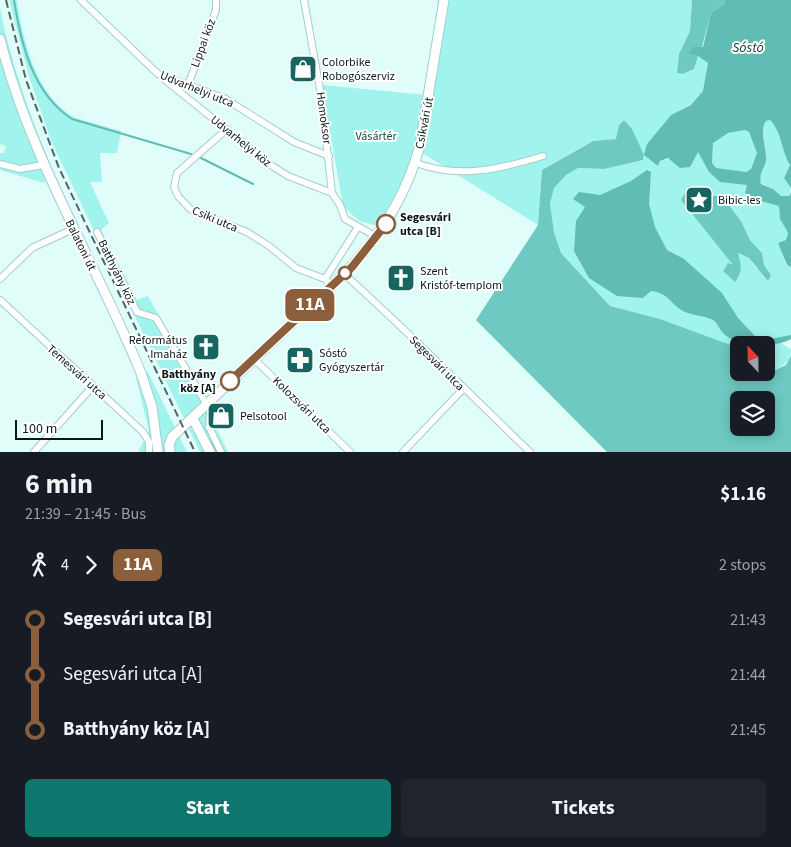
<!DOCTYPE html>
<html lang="en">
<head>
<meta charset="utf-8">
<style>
	:root { --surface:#171b24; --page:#20242c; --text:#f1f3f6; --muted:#9ea1a6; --accent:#0f766e }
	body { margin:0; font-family:"Source Sans 3",sans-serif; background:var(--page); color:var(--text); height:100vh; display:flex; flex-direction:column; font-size:19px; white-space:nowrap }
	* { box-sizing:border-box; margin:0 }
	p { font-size:16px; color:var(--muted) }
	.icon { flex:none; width:28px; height:28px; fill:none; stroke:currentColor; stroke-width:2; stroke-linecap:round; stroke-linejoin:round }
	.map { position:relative; height:452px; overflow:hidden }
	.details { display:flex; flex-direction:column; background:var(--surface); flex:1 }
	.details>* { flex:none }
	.badge { padding:0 10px; border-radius:8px; font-size:18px; line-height:32px }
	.needle { width:32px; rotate:338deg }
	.controls { position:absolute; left:730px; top:336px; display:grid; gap:10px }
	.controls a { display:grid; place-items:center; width:45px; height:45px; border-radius:8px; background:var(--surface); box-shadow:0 2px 12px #0003; font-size:25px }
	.scale { position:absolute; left:15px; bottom:12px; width:88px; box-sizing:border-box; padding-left:5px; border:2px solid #071a19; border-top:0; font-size:14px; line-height:18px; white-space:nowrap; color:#071a19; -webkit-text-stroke:4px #fff; paint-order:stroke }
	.map>.badge { position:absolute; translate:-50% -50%; box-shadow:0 0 0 2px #fff }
	.legs { display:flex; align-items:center; gap:8px; height:55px; padding:0 25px; font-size:16px }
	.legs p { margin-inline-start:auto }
	.summary { display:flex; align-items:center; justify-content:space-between; height:85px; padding:0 25px }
	h1 { font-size:28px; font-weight:700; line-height:38px }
	.button { display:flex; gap:10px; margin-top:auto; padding:10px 25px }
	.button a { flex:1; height:58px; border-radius:8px; background:var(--accent); color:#fff; font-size:20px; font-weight:700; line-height:58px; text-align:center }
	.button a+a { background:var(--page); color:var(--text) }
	ul { padding:0 25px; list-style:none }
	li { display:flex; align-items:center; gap:18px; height:55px; font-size:19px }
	li i { display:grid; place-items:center; width:8px; height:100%; margin:0 6px; background:currentColor }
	li i::after { content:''; width:12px; height:12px; margin:-6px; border:4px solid; border-radius:50%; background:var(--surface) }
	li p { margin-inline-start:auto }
	li:first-child i { background:linear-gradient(#0000 50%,currentColor 0) }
	li:last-child i { background:linear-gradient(currentColor 50%,#0000 0) }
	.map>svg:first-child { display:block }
	.green { fill:#a0f4ed; fill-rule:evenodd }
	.forest { fill:#6ec9c2; fill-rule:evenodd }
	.water { fill:#60bcb5; fill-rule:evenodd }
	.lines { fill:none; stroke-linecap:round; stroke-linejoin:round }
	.stream { stroke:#60bcb5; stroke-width:2 }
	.street-casing { stroke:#a0cfcb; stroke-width:8 }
	.secondary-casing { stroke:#a0cfcb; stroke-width:11 }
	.street { stroke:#fff; stroke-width:6 }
	.secondary { stroke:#fff; stroke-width:9 }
	.rail { stroke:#506665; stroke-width:2; stroke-dasharray:8 4; stroke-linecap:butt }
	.line-1-casing { stroke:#fff; stroke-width:11 }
	.line-1 { stroke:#8b5e3c; stroke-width:8 }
	.stop-1-dot { fill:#fff; stroke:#8b5e3c; stroke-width:2.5 }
	.labels { text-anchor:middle; stroke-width:4; stroke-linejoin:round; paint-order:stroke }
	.street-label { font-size:12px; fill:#071a19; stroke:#fff }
	.poi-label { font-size:12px; fill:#071a19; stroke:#fff; text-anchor:start }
	.park-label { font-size:12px; fill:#1f4947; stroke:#fff }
	.stop-label { font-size:12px; font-weight:bold; fill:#071a19; stroke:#fff; text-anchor:start }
	.water-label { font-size:14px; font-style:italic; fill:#0f3b39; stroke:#fff }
</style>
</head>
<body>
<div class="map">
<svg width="791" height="452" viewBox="0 0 791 452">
	<rect width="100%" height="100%" fill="#e1fdfa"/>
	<path class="green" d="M9,0H17C23,41 36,96 75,118L121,131L117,153H100L102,182H90L109,223L101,230L137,300L148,296L214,414L211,418L228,452H200L51,141L29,76Z
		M438,0H692L690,31L679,54L677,73L683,74L694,69L698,56L708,63L704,91L691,105L671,115L647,144L660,161L698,152L709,172L747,185L745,194L753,199L779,206L780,219L788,233L786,240L779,243L786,265L791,267V335L781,338L782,344L791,349C791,364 780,367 769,373L766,371V345H739V348L660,319L610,306L561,253L554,232L550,204L554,188L566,175L578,168L604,169L643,160L644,155L624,120L619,125L617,139L592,141L542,170L538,225L419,151L385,228L359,221L343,206L322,85L427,95ZM689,186L707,196H722L741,221L750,240L762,253L764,265L771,275L756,268L749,258L737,253L735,282L723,271L734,266L681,200Z
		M0,8C11,64 31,118 53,171L44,183L0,170V153H4L6,146L0,144Z
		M770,120C782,133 781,151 790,165L784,178L791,188L789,196H781L773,189L761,183C758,171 767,167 766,157C766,145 759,131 766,121Z
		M745,130L749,132L757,153L751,169L746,172L716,169L712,163L713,143L728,133Z
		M148,372L187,452H138L149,431L136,378Z"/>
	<path class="forest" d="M692,0H725L724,4L711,13L702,47L690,54L698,56L694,69L683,74L677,73L679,54L690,31Z
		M624,120L632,129L644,155L643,160L604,169L578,168L566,175L554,188L550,204L554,232L561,253L610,306L660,319L739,348V372H766V371L769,373L786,365L791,355V452H607L476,320L538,225L542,170L593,141L616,139L619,125ZM739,400H766V428H739Z
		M689,186L707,196H722L741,221L750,240L762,253L764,265L771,275L768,281L749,258L738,253C741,265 743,271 735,282L723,271L728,263L733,265L681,200Z"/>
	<path class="water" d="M725,0H791V188L784,178L790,165C781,151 782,132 770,120L766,121C759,131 766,145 766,157C767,168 758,170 761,184L773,189L781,196H789L791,192V267L787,265L778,243L786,240L788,233L780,219L779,206L753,199L745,193L747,185L720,182L709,172L698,152L690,167L680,168L668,158L660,161L658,166L644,155L647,144L671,115L691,105L703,91L708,63L698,56L689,54L693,47H703L711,13L724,4ZM745,130L749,132L757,153L751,169L746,172L716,168L712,163L713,143L728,133Z
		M647,170L651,172L649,204L655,227L667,250L684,259L722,293L738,318L756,337L766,340L791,335V339C774,348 741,348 725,335C720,331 718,323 713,320C704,315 692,316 683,311C669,303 669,293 651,291L643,298L617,296L589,278L574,251L576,221L585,207L573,199L579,192L600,195L631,181Z"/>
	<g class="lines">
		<path class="stream" d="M14,0C21,44 33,94 72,119L191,154
			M199,157L253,184
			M212,441L217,452"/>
		<defs>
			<path id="street" d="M81,0L158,74L224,98L294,142L329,156
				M304,0L321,95L332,193L340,205L345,219L377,237
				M165,80L272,166L288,176L332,193
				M188,85L216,10V0
				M227,129L177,173L174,187L178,196L190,209L247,232L269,246L296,268L325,279L332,286
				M416,163C458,179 501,169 543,156
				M0,164L20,169L43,165
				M97,232L137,312L156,318L207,405
				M344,274C408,331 468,393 530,452
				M0,279L32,248L73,229
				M325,279L358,227
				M0,300L143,432L149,442V452
				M253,358L350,452
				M210,414L209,427L221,452
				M34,452L93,386
				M403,452L463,389"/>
			<path id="secondary" d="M0,39C30,158 95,261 141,373L152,407L158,452
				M193,419L210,452
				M170,452L169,445L172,437L344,274C380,237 407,195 420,145L444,0"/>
		</defs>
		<use href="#street" class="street-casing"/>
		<use href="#secondary" class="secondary-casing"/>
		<use href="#street" class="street"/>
		<use href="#secondary" class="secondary"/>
		<path class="rail" d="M6,0L26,80L59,168L195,452"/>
	</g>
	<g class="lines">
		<defs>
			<path id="line-1" d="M230,381L352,267L386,224"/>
		</defs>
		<use href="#line-1" class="line-1-casing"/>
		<use href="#line-1" class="line-1"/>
	</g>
	<defs>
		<symbol id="shop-square" viewBox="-11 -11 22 22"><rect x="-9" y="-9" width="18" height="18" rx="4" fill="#176560" stroke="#fff"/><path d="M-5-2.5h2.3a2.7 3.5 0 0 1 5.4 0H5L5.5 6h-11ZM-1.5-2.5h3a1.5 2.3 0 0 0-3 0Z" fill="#fff"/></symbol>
		<symbol id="sight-square" viewBox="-11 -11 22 22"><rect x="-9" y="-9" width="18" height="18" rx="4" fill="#176560" stroke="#fff"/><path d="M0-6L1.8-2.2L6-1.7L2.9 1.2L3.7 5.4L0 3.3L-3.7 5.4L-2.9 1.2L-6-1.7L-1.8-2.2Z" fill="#fff"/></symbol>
		<symbol id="church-square" viewBox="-11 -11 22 22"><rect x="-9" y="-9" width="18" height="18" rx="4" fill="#176560" stroke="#fff"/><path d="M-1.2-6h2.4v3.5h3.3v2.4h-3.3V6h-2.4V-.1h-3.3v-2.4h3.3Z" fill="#fff"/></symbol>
		<symbol id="pharmacy-square" viewBox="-11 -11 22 22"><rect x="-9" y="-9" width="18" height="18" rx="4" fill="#176560" stroke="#fff"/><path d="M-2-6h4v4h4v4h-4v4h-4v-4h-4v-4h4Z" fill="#fff"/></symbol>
	</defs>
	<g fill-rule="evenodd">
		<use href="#shop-square" x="287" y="53" width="32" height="32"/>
		<use href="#sight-square" x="683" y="184" width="32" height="32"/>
		<use href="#church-square" x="385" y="262" width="32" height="32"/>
		<use href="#church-square" x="190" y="331" width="32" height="32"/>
		<use href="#pharmacy-square" x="284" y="344" width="32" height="32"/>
		<use href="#shop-square" x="205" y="400" width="32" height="32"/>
	</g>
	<g class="stop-1-dot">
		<circle cx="386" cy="224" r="9"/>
		<circle cx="345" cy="273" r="6"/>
		<circle cx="230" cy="381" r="9"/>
	</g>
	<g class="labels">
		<g class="street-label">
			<text transform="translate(203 43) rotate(-70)" y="4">Lippai köz</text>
			<text transform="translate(197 89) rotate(22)" y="4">Udvarhelyi utca</text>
			<text transform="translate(324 118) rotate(82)" y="4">Homoksor</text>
			<text transform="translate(424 123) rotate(-79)" y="4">Csikvári út</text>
			<text transform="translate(241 141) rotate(39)" y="4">Udvarhelyi köz</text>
			<text transform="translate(215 219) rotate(23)" y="4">Csiki utca</text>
			<text transform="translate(81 245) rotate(64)" y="4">Balatoni út</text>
			<text transform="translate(117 272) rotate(64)" y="4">Batthyány köz</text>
			<text transform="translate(437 363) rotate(45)" y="4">Segesvári utca</text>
			<text transform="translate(77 372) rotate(42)" y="4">Temesvári utca</text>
			<text transform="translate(302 405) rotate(44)" y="4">Kolozsvári utca</text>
		</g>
		<g class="poi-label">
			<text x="322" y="66">Colorbike<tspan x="322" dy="14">Robogószerviz</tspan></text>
			<text x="718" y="204">Bibic-les</text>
			<text x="420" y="275">Szent<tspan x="420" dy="14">Kristóf-templom</tspan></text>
			<text x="187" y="344" text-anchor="end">Református<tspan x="187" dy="14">Imaház</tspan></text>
			<text x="319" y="357">Sóstó<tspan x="319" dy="14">Gyógyszertár</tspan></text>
			<text x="240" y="420">Pelsotool</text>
		</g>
		<g class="park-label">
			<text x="376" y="140">Vásártér</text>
		</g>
		<g class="stop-label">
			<text x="400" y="221">Segesvári<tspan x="400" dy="14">utca [B]</tspan></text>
			<text x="216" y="378" text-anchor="end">Batthyány<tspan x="216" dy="14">köz [A]</tspan></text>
		</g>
		<g class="water-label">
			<text x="748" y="52">Sóstó</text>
		</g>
	</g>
</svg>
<div class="controls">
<a><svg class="needle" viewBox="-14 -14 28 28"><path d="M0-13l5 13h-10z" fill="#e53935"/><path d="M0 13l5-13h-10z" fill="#9ea1a6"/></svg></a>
<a><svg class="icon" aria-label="layers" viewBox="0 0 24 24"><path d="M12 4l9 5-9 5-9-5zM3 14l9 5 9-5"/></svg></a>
</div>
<div class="scale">100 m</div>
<b class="badge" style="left:310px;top:305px;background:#8b5e3c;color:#fff">11A</b>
</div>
<section class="details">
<div class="summary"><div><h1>6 min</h1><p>21:39 – 21:45 · Bus</p></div><b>$1.16</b></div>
<div class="legs"><svg class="icon" aria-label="walk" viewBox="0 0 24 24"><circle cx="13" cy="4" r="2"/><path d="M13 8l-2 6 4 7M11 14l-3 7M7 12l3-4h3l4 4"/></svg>4<svg class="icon" aria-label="forward" viewBox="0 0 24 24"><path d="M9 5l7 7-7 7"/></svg><b class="badge" style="background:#8b5e3c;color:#fff">11A</b><p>2 stops</p></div>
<ul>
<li><i style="color:#8b5e3c"></i><b>Segesvári utca [B]</b><p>21:43</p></li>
<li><i style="color:#8b5e3c"></i><span>Segesvári utca [A]</span><p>21:44</p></li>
<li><i style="color:#8b5e3c"></i><b>Batthyány köz [A]</b><p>21:45</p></li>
</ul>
<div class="button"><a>Start</a><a>Tickets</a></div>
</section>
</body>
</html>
